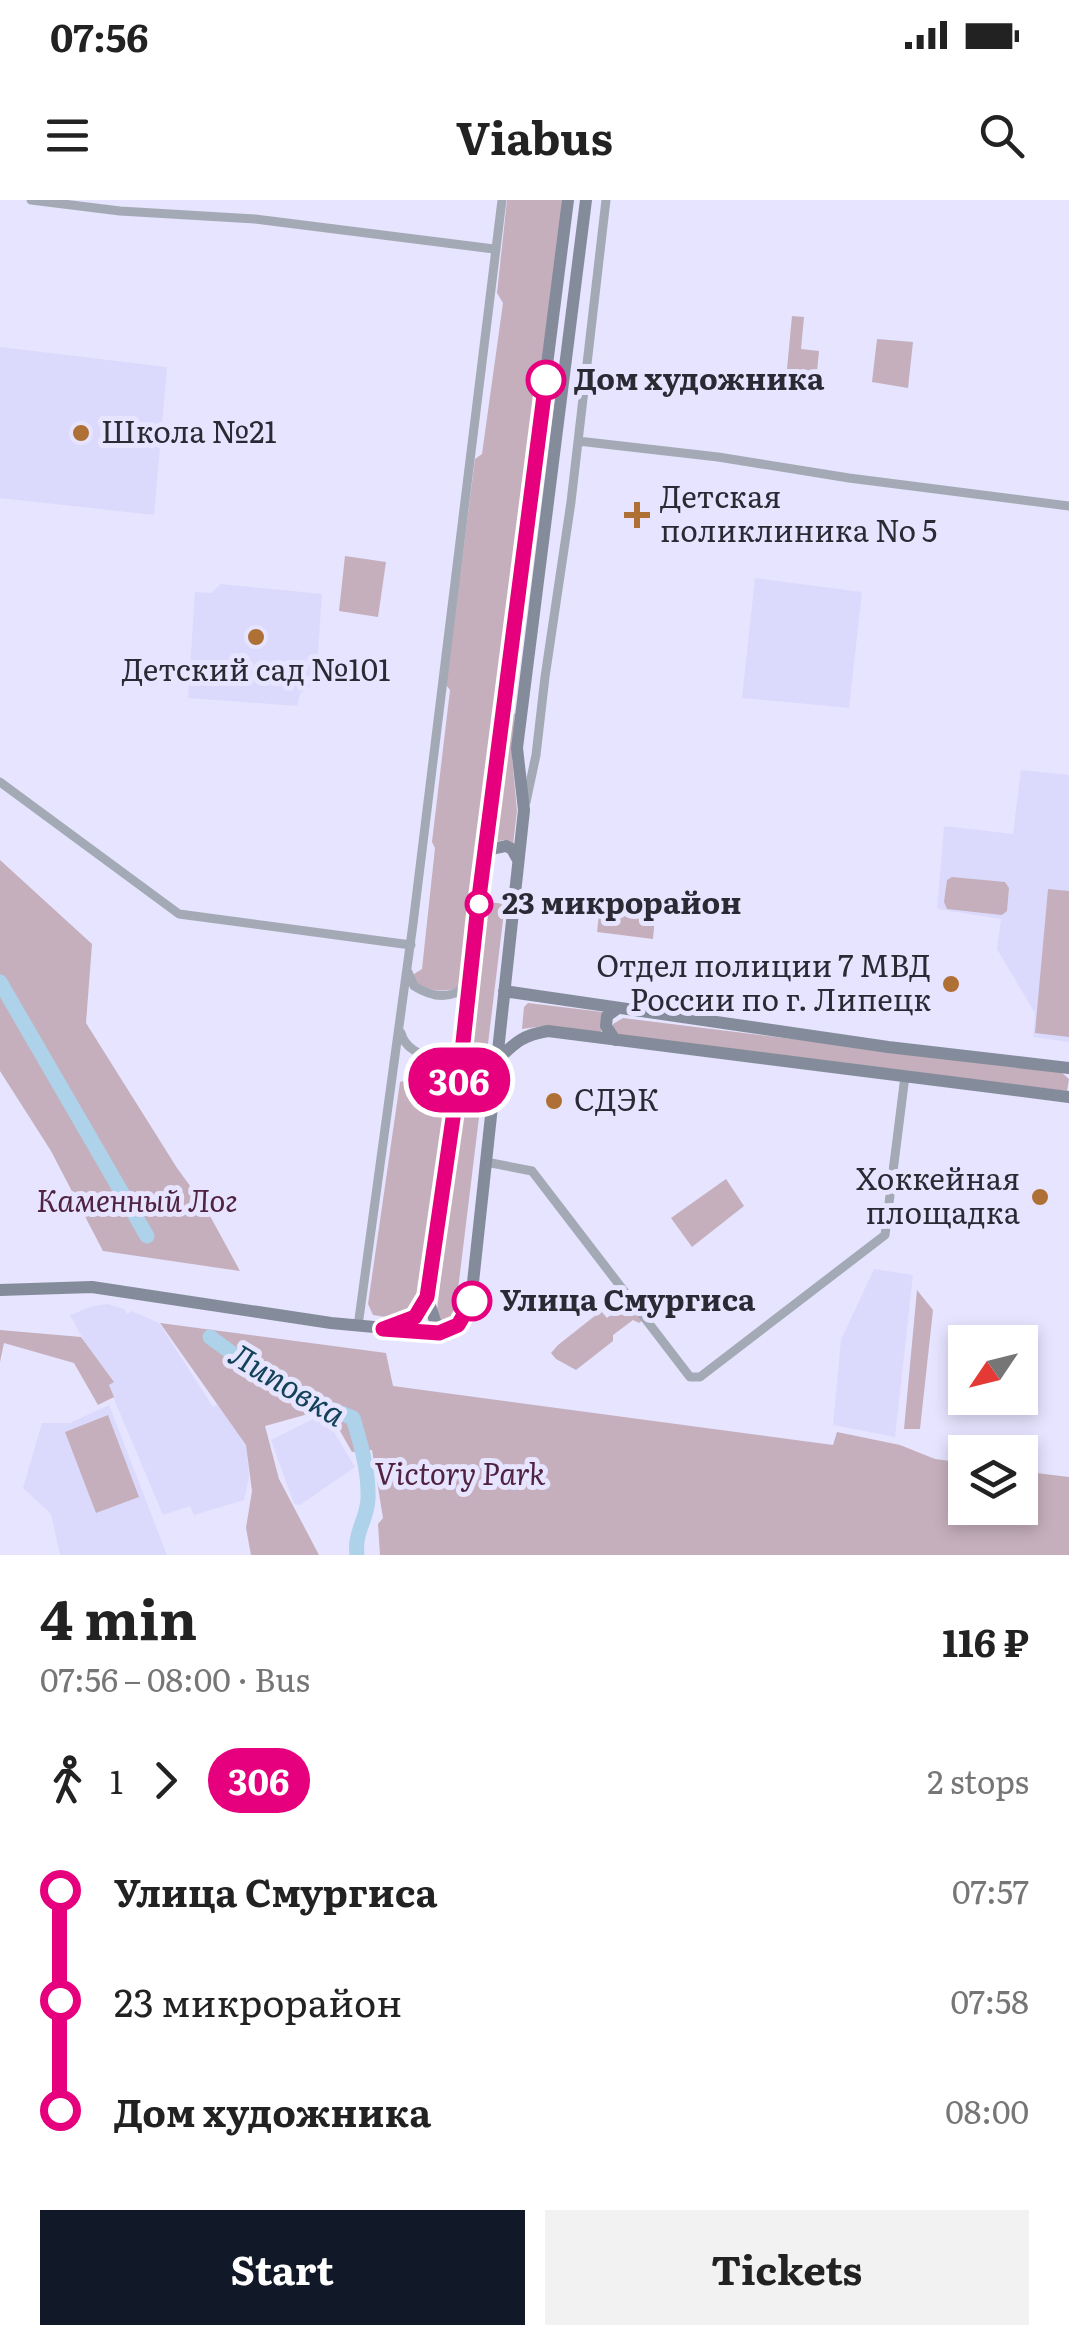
<!DOCTYPE html>
<html lang="en">
<head>
<meta charset="utf-8">
<style>
	:root { --surface:#fff; --page:#f2f2f2; --text:#222; --muted:#767676; --accent:#111827 }
	body { margin:0; font-family:Literata,serif; background:var(--page); color:var(--text); height:100vh; display:flex; flex-direction:column; font-size:38px; white-space:nowrap }
	* { box-sizing:border-box; margin:0 }
	p { font-size:32px; color:var(--muted) }
	.icon { flex:none; width:55px; height:55px; fill:none; stroke:currentColor; stroke-width:2; stroke-linecap:round; stroke-linejoin:round }
	.map { position:relative; height:1355px; overflow:hidden }
	.drawer { display:flex; flex-direction:column; background:var(--surface); flex:1 }
	.drawer>* { flex:none }
	.badge { padding:0 20px; border-radius:32px; font-size:35px; line-height:65px }
	.needle { width:65px; rotate:235deg }
	.buttons { position:absolute; left:948px; top:1125px; display:grid; gap:20px }
	.buttons a { display:grid; place-items:center; width:90px; height:90px; border-radius:0px; background:var(--surface); box-shadow:0 5px 15px #0003; font-size:50px }
	.map>.badge { position:absolute; translate:-50% -50%; box-shadow:0 0 0 5px #fff }
	.legs { display:flex; align-items:center; gap:15px; height:110px; padding:0 40px; font-size:32px }
	.legs p { margin-inline-start:auto }
	.overview { display:flex; align-items:center; justify-content:space-between; height:170px; padding:0 40px }
	h1 { font-size:55px; font-weight:700; line-height:75px }
	.cta { display:flex; gap:20px; margin-top:auto; padding:20px 40px }
	.cta a { flex:1; height:115px; border-radius:0px; background:var(--accent); color:#fff; font-size:40px; font-weight:700; line-height:115px; text-align:center }
	.cta a+a { background:var(--page); color:var(--text) }
	ul { padding:0 40px; list-style:none }
	li { display:flex; align-items:center; gap:35px; height:110px; font-size:38px }
	li i { display:grid; place-items:center; width:15px; height:100%; margin:0 12px; background:currentColor }
	li i::after { content:''; width:25px; height:25px; margin:-12px; border:8px solid; border-radius:50%; background:var(--surface) }
	li p { margin-inline-start:auto }
	li:first-child i { background:linear-gradient(#0000 50%,currentColor 0) }
	li:last-child i { background:linear-gradient(currentColor 50%,#0000 0) }
	.status { display:flex; justify-content:space-between; align-items:center; height:70px; padding:0 50px; background:var(--surface); direction:ltr }
	.status svg { height:28px; fill:currentColor }
	header { display:flex; justify-content:space-between; align-items:center; height:130px; padding:0 40px; background:var(--surface); font-size:45px; font-weight:700 }
	.map>svg:first-child { display:block }
	.built { fill:#dcdafc }
	.green { fill:#c5afbc }
	.lines { fill:none; stroke-linecap:round; stroke-linejoin:round }
	.river { stroke:#add2e9; stroke-width:15 }
	.minor { stroke:#a4aab5; stroke-width:9 }
	.secondary { stroke:#848c9b; stroke-width:12 }
	.line-1-casing { stroke:#fff; stroke-width:22 }
	.line-1 { stroke:#e6007e; stroke-width:15 }
	.stop-1-dot { fill:#fff; stroke:#e6007e; stroke-width:5 }
	.poi-dot { fill:#ae7035; stroke:#e6e4ff; stroke-width:4 }
	.labels { text-anchor:middle; stroke-width:10; stroke-linejoin:round; paint-order:stroke }
	.stop-label { font-size:30px; font-weight:bold; fill:#2b2a34; stroke:#e6e4ff; text-anchor:start }
	.poi-label { font-size:30px; fill:#2b2a34; stroke:#e6e4ff; text-anchor:start }
	.park-label { font-size:30px; font-style:italic; fill:#502341; stroke:#e6e4ff }
	.water-label { font-size:32px; font-style:italic; fill:#134259; stroke:#e6e4ff }
</style>
</head>
<body>
<div class="status"><b>07:56</b><svg viewBox="0 0 49 12"><path d="M0 12V9h3v3zM5 12V6h3v6zM10 12V3h3v9zM15 12V0h3v12zM26 1h20v11H26zM47 4h2v5h-2z"/></svg></div>
<header><svg class="icon" aria-label="menu" viewBox="0 0 24 24"><path d="M4 6h16M4 12h16M4 18h16"/></svg>Viabus<svg class="icon" aria-label="search" viewBox="0 0 24 24"><circle cx="10" cy="10" r="6"/><path d="M15 15l6 6"/></svg></header>
<div class="map">
<svg width="1069" height="1355" viewBox="0 0 1069 1355">
	<rect width="100%" height="100%" fill="#e6e4ff"/>
	<path class="built" d="M0,147L167,167L154,315L0,298Z
		M755,378L862,392L849,508L742,498Z
		M221,384L322,394L316,481L300,494L297,506L188,498L195,392L211,393Z
		M1021,570L1069,575V842L1033,837L1035,813L997,749L1001,719L937,709L944,626L1013,634Z
		M874,1069L913,1075L895,1237L833,1225L841,1140Z
		M108,1104L124,1109L127,1114L132,1111L159,1123L213,1207L228,1197L245,1223L249,1277L244,1300L194,1315L190,1306L163,1315L108,1185L70,1115L93,1106Z
		M109,1205L167,1355H60L51,1314L23,1288L42,1223H70Z
		M323,1214L355,1267L300,1305L294,1304L271,1240Z"/>
	<path class="green" d="M507,0H563L465,770L458,788C444,792 425,792 414,780V774L422,769L435,648L432,642L450,490L446,485L475,259L482,254L503,103L497,93Z
		M792,116L804,117L801,149L819,151L817,172L787,169Z
		M877,139L913,142L908,188L872,182Z
		M345,356L386,362L378,417L339,411Z
		M512,513L515,514L512,557L517,611L513,645L504,640L494,642Z
		M0,660L92,744L86,823L177,968L204,1005L240,1071L103,1051L51,951L0,871Z
		M952,677L1005,682L1009,688L1007,711L1002,715L947,709L944,702L947,680Z
		M1048,689L1069,691V837L1035,833Z
		M488,702L505,704L455,1114L446,1124L440,1123L436,1118Z
		M600,705L648,711L655,717L653,739L597,732Z
		M528,803L603,812L601,833L544,826L522,829L524,807Z
		M623,818L1061,872L1069,879L1067,891L618,837L613,832V824Z
		M412,879L441,882L448,892L418,1105C402,1122 395,1118 373,1115L368,1104L400,882Z
		M726,979L744,1006L692,1047L671,1018Z
		M917,1090L933,1110L920,1229H904Z
		M621,1094L642,1121L639,1123L633,1120L613,1135V1141L576,1170L556,1159L551,1153L558,1145L601,1111L607,1118L620,1107L618,1096Z
		M160,1123L386,1153L393,1186L833,1245L837,1232L900,1245L935,1259L965,1263V1308H1020V1271L1069,1277V1355H380L378,1324L383,1318L372,1250L352,1252L331,1215L319,1211L265,1226L279,1279L319,1355H251L246,1328L252,1291L246,1245Z
		M0,1130L81,1137L114,1182L109,1185L114,1197L98,1205L74,1163L4,1143L0,1162Z
		M108,1215L139,1297L96,1313L65,1232Z"/>
	<g class="lines">
		<path class="river" d="M0,782L147,1036
			M210,1137L279,1188L353,1218C361,1245 369,1271 368,1299C367,1320 354,1332 357,1355"/>
		<path class="minor" d="M31,0L120,11L255,19L494,49
			M578,241L718,257L849,278L1069,306
			M0,582L179,714L411,745
			M526,602L536,555L545,477L571,302L606,0
			M408,772L414,786C433,798 451,800 468,785
			M401,833C408,860 442,854 460,870
			M486,962L532,971L690,1177H700L885,1035L905,876
			M358,1126L413,724L502,0"/>
		<path class="secondary" d="M486,658L492,649L506,646L512,649L518,660
			M504,791L888,847L1069,868
			M615,840L606,826L607,816L618,808
			M496,861C515,843 522,835 548,831L1069,897
			M0,1090L92,1087L331,1123L439,1133L458,1125L471,1101L524,610L517,548L586,0
			M427,1097L439,1133
			M389,1127L415,1117L427,1097L460,870L478,705L568,0"/>
	</g>
	<g class="lines">
		<defs>
			<path id="line-1" d="M472,1101L458,1125L439,1133L383,1129L415,1117L427,1097L460,870L478,705L546,180"/>
		</defs>
		<use href="#line-1" class="line-1-casing"/>
		<use href="#line-1" class="line-1"/>
	</g>
	<g class="stop-1-dot">
		<circle cx="546" cy="180" r="18"/>
		<circle cx="479" cy="704" r="12"/>
		<circle cx="472" cy="1101" r="18"/>
	</g>
	<g class="poi-dot">
		<circle cx="81" cy="233" r="10"/>
		<path d="M632 300h10v10h10v10h-10v10h-10v-10h-10v-10h10z"/>
		<circle cx="256" cy="437" r="10"/>
		<circle cx="951" cy="784" r="10"/>
		<circle cx="554" cy="901" r="10"/>
		<circle cx="1040" cy="997" r="10"/>
	</g>
	<g class="labels">
		<g class="stop-label">
			<text x="574" y="190">Дом художника</text>
			<text x="502" y="714">23 микрорайон</text>
			<text x="500" y="1111">Улица Смургиса</text>
		</g>
		<g class="poi-label">
			<text x="101" y="243">Школа №21</text>
			<text x="660" y="308">Детская<tspan x="660" dy="34">поликлиника No 5</tspan></text>
			<text x="256" y="481" text-anchor="middle">Детский сад №101</text>
			<text x="931" y="777" text-anchor="end">Отдел полиции 7 МВД<tspan x="931" dy="34">России по г. Липецк</tspan></text>
			<text x="574" y="911">СДЭК</text>
			<text x="1020" y="990" text-anchor="end">Хоккейная<tspan x="1020" dy="34">площадка</tspan></text>
		</g>
		<g class="park-label">
			<text x="137" y="1012">Каменный Лог</text>
			<text x="460" y="1285">Victory Park</text>
		</g>
		<g class="water-label">
			<text transform="translate(287 1185) rotate(31)" y="11">Липовка</text>
		</g>
	</g>
</svg>
<div class="buttons">
<a><svg class="needle" viewBox="-14 -14 28 28"><path d="M0-13l5 13h-10z" fill="#e53935"/><path d="M0 13l5-13h-10z" fill="#767676"/></svg></a>
<a><svg class="icon" aria-label="layers" viewBox="0 0 24 24"><path d="M12 4l9 5-9 5-9-5zM3 14l9 5 9-5"/></svg></a>
</div>
<b class="badge" style="left:459px;top:880px;background:#e6007e;color:#fff">306</b>
</div>
<section class="drawer">
<div class="overview"><div><h1>4 min</h1><p>07:56 – 08:00 · Bus</p></div><b>116 ₽</b></div>
<div class="legs"><svg class="icon" aria-label="walk" viewBox="0 0 24 24"><circle cx="13" cy="4" r="2"/><path d="M13 8l-2 6 4 7M11 14l-3 7M7 12l3-4h3l4 4"/></svg>1<svg class="icon" aria-label="forward" viewBox="0 0 24 24"><path d="M9 5l7 7-7 7"/></svg><b class="badge" style="background:#e6007e;color:#fff">306</b><p>2 stops</p></div>
<ul>
<li><i style="color:#e6007e"></i><b>Улица Смургиса</b><p>07:57</p></li>
<li><i style="color:#e6007e"></i><span>23 микрорайон</span><p>07:58</p></li>
<li><i style="color:#e6007e"></i><b>Дом художника</b><p>08:00</p></li>
</ul>
<div class="cta"><a>Start</a><a>Tickets</a></div>
</section>
</body>
</html>
